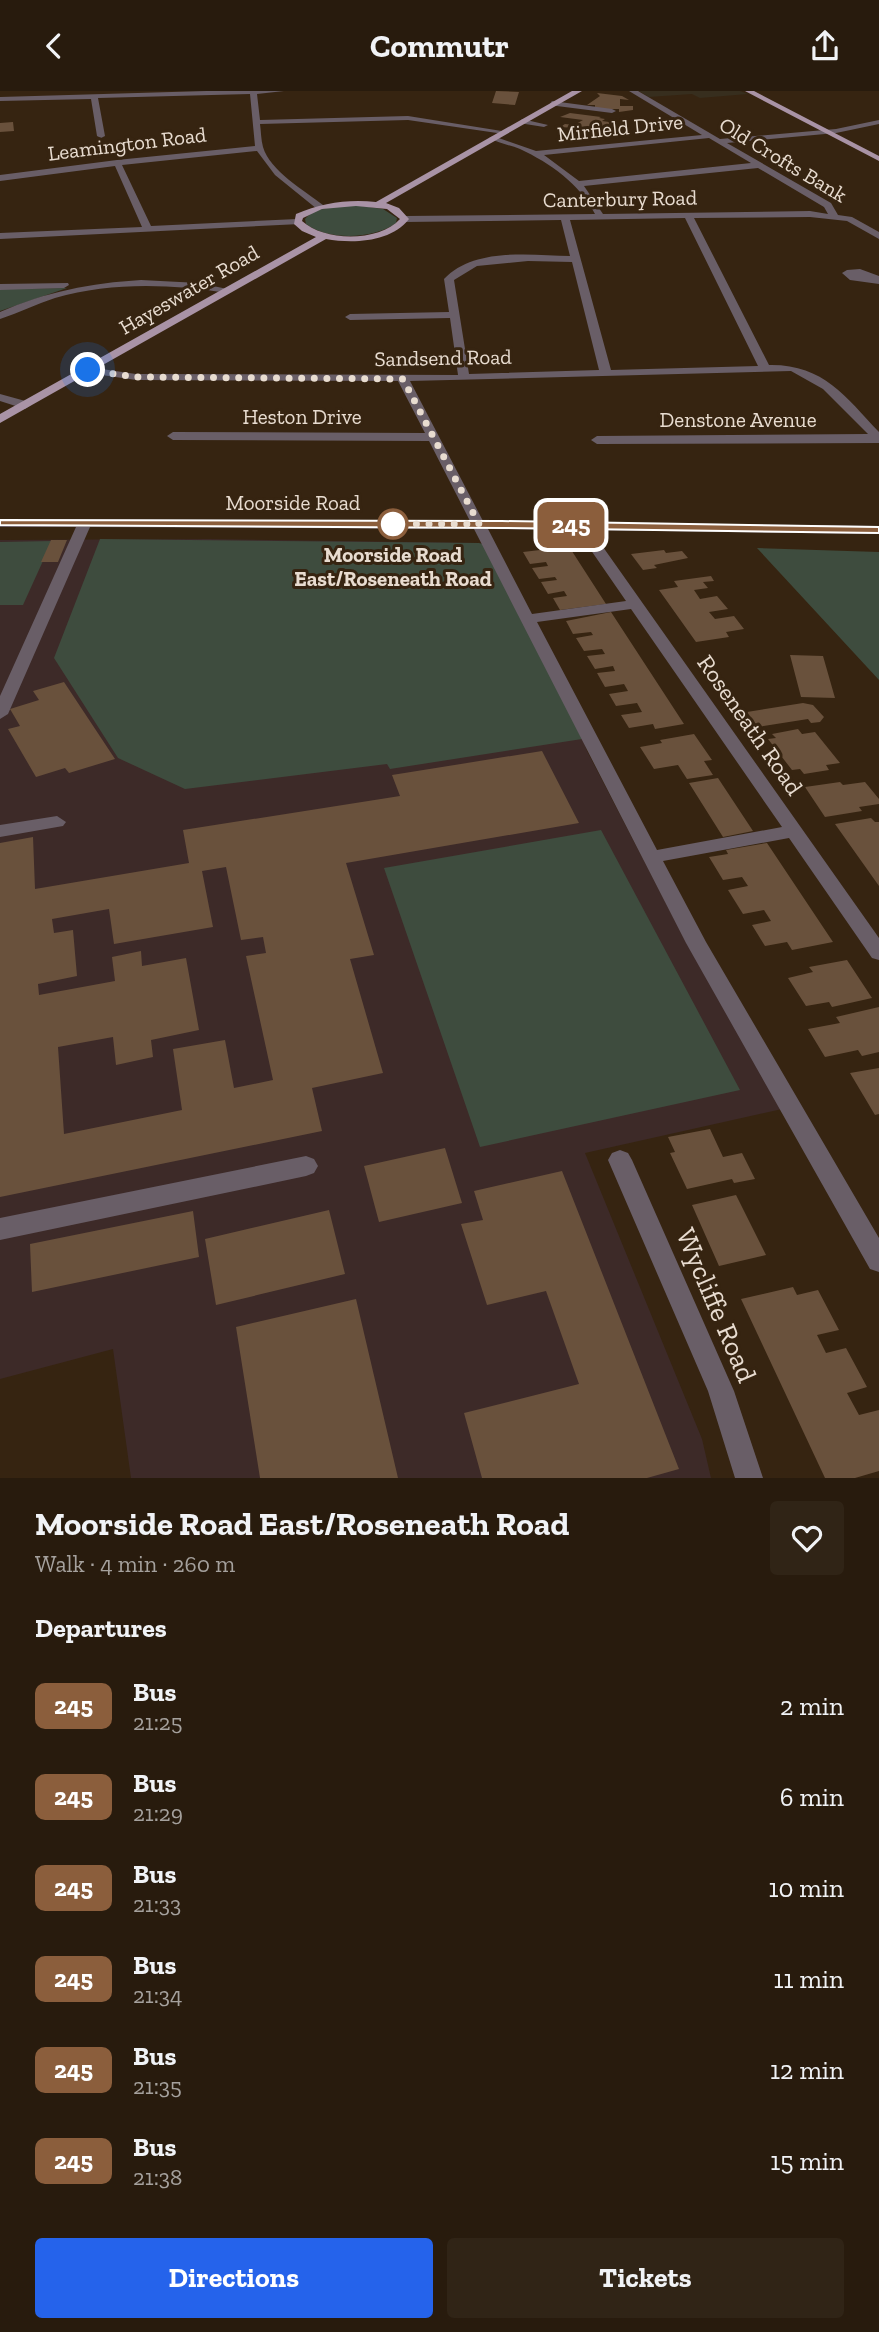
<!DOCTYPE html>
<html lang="en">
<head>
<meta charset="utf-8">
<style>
	:root { --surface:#281b0d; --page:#302416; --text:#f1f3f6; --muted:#a5a19d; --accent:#2563eb }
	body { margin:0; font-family:"Zilla Slab",serif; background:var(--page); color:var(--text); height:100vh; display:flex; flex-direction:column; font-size:26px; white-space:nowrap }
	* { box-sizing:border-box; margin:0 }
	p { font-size:23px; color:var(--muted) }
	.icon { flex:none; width:38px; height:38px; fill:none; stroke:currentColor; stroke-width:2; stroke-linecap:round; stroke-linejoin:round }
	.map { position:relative; height:1387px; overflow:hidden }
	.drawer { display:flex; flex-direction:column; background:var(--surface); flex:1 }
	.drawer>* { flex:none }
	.badge { padding:0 14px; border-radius:10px; font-size:24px; line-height:46px }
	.you { position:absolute; width:35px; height:35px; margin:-18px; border:5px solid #fff; border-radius:50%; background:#1a73e8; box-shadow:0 0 0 10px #1a73e833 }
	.map>.badge { position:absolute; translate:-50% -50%; box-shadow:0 0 0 4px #fff }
	h2 { padding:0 35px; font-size:26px; line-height:63px }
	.round { display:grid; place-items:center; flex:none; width:74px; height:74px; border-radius:7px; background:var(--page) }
	.headline { display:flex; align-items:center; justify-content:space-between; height:119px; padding:0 35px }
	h1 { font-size:33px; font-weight:700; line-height:52px }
	.action { display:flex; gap:14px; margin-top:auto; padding:14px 35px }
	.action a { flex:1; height:80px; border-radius:7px; background:var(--accent); color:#fff; font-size:28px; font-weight:700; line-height:80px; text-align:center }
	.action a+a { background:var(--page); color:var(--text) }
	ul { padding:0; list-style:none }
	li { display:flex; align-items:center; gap:21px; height:91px; padding:0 35px }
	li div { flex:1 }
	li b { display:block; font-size:26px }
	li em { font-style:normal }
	li .badge { min-width:77px; font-weight:700; text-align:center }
	header { display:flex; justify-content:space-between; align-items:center; height:91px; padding:0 35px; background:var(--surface); font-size:32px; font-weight:700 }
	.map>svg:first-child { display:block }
	.commercial { fill:#372e1e }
	.education { fill:#3d2a28 }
	.green { fill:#3e4c3e }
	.building { fill:#69513c; fill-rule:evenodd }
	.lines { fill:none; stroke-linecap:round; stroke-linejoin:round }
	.minor { fill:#695e67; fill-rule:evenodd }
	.major { fill:#a993a6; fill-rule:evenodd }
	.line { fill:#8b5e3c; stroke:#fff; stroke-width:2 }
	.walk { stroke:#e8dcd0; stroke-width:7; stroke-dasharray:0 12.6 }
	.stop-dot { fill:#fff; stroke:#8b5e3c; stroke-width:3.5 }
	.labels { text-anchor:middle; stroke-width:6; stroke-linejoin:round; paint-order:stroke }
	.far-street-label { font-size:21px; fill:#e8dcd0; stroke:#362411 }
	.far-stop-label { font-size:21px; font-weight:bold; fill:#e8dcd0; stroke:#362411 }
	.street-label { font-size:24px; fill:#e8dcd0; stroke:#362411 }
	.near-street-label { font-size:28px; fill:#e8dcd0; stroke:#362411 }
</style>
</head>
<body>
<header><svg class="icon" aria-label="back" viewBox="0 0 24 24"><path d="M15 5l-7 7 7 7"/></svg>Commutr<svg class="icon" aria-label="share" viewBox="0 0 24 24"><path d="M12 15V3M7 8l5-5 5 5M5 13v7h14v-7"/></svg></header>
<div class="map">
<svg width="879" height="1387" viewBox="0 0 879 1387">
	<rect width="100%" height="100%" fill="#362411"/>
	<path class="commercial" d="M639,0H740L748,3L700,7L692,3L649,6Z"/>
	<path class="education" d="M209,448L479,452L576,631L587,660L686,851L782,1018L585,1062L702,1348L711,1387H131L113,1258L0,1288V449Z"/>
	<path class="green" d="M355,114L383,118L397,127L396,132C375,148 328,150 306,133L305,128C317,114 339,116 355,114Z
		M67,197L0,220V198Z
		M100,448L479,452L486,454L582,648L390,678L387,673L185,698L118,667L54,567Z
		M52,450L23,514H0V451Z
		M757,457L879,461V589Z
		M601,739L740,999L480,1056L384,777Z"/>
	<path class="building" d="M496,0L519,1L515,14L492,12Z
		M597,2L622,5L629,9L620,8V15H633V19L619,21V18H595V14H587L600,5Z
		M570,22L601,26L599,27L605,28L602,30L616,32L604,39L560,36L565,33L574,34L583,29L560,26Z
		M13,31L14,40L0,41V32Z
		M51,449H67L58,471H41Z
		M568,454L606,513L560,519L553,507L567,505L564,500L548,503L541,491L557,489L555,486L539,488L532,477L548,475L546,471L530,473L523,461L540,459L537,455Z
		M664,459L666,462L682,460L688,467L654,474L657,477L643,479L631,463Z
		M711,485L714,490L703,491L708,497L694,499L700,508L717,505L728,518L709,521L715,528L734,525L744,538L726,541L729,546L696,551L659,499L678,496L674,490Z
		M611,521L684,633L655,638L653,633L629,637L621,624L642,621L637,612L616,615L609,603L628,600L624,593L605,596L597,582L615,580L613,575L595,578L587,565L605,563L602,558L584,560L576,547L593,544L591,541L573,543L566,530Z
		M790,564L823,565L835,607L801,606Z
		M64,591L115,668L69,682L65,677L36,686L8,638L20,635L10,618L39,609L33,600Z
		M803,612L813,614L824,626L820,631L811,632L808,628L758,636L747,621Z
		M798,638L802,643L815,641L840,672L826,674L829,679L804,683L800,678L792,679L768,648L776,647L772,643Z
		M694,643L712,669L704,670L713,684L687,688L678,674L654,678L640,656L662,652L660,649Z
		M542,660L579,732L346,772L374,864L350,868L383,982L312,997L322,1040L0,1106V752L33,746L35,798L189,772L183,739L400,705L392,684ZM226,776L241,849L263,846L266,862L246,865L273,989L234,997L225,949L173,958L182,1019L64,1043L58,956L113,946L116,974L153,966L151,949L199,939L186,867L142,875L141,860L112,866L115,890L39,904L38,893L77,885L73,839L54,842L52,828L109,818L114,853L213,836L202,780Z
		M718,687L753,740L723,746L689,692Z
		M840,691L843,694L865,691L879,708V713L859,716L862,720L825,726L805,696Z
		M871,727L875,731H879V795L835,733Z
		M767,752L833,851L792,859L787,851L765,855L752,834L771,830L764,819L743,823L728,799L748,795L742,786L723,789L709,766L728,763L726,759Z
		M847,869L872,907L832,916L829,911L806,915L788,887L813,881L809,876Z
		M879,916V961L862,965L858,959L825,966L808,938L840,932L836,926Z
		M879,977V1023L875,1024L850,982Z
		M710,1038L723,1066L742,1062L755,1088L734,1092L732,1088L687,1098L670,1062L675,1061L668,1046Z
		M445,1057L462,1112L379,1131L364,1075Z
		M562,1080L679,1378L647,1387H482L464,1322L579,1293L546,1200L487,1214L461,1133L483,1129L474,1100Z
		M736,1104L766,1164L719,1175L692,1114Z
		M329,1119L345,1183L216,1214L205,1148Z
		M193,1120L199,1166L32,1201L30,1153Z
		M793,1196L797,1204L818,1199L839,1239L817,1244L826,1262L846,1257L867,1296L847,1302L859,1324L879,1319V1380L855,1387H825L741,1208Z
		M356,1208L398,1387H260L236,1236Z"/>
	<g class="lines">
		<path class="minor" d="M206,0H284L257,3L260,29L408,25L508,41L504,43L408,29L260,33C261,40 261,49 263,56C270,80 304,99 323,114V118H317L275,84L257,60L122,74L151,135L297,128L300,129V133L0,148V142L142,136L115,75L0,90V84L117,69L255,55L250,3L98,7L105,45L101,47L97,45L91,8L0,10V6Z
			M629,0H638L720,48L836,38L879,29V33L836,42L727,52L831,112L838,124L852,126L879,141V148L847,130L810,126L694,127L769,274C823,273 845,305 879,341V352L597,353L591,349L597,345L868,343L823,298L791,280L410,290L483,430L879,435V443L591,439L879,847V869L872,867L789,747L663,770L706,851L879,1147V1181L870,1178L686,852L474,438L90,436L8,623L0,628V605L76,436H0V428L470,430L429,350L173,349L167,345L173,341L425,342L398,290L136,289L88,282L82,279L88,276L136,283L458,284L450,227L350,229L345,226L350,223L449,221L444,188C474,156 531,164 570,165L561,129L405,131L401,128L405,125L595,123C580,93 550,72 520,58C510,54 498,52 489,47L493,45L536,60L702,44ZM709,47L751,72L579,90L544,64ZM758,77L824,116L828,123L810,120L603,123L584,95ZM685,127L758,275L611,279L570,129ZM528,170L572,171L599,279L469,283L454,189L477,175ZM488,438L577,439L626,510L532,523ZM631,518L782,736L657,759L537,531Z
			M552,10L612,18L616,20L612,22L549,14Z
			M522,28L548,34L544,36L519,32Z
			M847,179L860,178L879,185V193L850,189L842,182Z
			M141,189L199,192L232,199L227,202C170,193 111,191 55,207C36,213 19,222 0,228V221C45,201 91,192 141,189Z
			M68,192L69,194L64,197L0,199V193Z
			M0,303L29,311L31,314L25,318L0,310Z
			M57,725L66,731L63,735L0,746V734Z
			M620,1059L628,1062L632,1069L734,1300L763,1387H735L708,1300L608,1069L612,1062Z
			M306,1065L314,1068L318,1075L314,1082L306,1085L0,1149V1127Z"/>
		<path class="major" d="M572,0H582L386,112L399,117L409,128C391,151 354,153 326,148L0,332V323L316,146L302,140L294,133L296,123C322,112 348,108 376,111ZM356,115L387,118L400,128C379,151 325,151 302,130L303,127L322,118Z
			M745,0H754L879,65V70Z"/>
	</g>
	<path class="line" d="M0,429L502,430L879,436V442L502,437L0,434Z"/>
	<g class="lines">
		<path class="walk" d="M88,279L136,286L403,288L479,433H393"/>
	</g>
	<circle class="stop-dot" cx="393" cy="433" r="14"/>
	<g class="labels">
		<g class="far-street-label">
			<text transform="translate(620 37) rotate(-6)" y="7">Mirfield Drive</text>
			<text transform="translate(127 53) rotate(-7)" y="7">Leamington Road</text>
			<text transform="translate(783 69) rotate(31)" y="7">Old Crofts Bank</text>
			<text transform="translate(620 108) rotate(-1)" y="7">Canterbury Road</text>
			<text transform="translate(189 199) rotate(-30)" y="7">Hayeswater Road</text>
			<text transform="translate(443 267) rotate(-1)" y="7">Sandsend Road</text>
			<text x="302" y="333">Heston Drive</text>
			<text x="738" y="336">Denstone Avenue</text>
			<text x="293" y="419">Moorside Road</text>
		</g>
		<g class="far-stop-label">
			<text x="393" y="471">Moorside Road<tspan x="393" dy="24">East/Roseneath Road</tspan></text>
		</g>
		<g class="street-label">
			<text transform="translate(750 634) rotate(55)" y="8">Roseneath Road</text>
		</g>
		<g class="near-street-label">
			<text transform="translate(717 1214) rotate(67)" y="10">Wycliffe Road</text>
		</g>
	</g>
</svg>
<div class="you" style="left:88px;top:279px"></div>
<b class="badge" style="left:571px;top:434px;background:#8b5e3c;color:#fff">245</b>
</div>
<section class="drawer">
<div class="headline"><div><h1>Moorside Road East/Roseneath Road</h1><p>Walk · 4 min · 260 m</p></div><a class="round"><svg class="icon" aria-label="heart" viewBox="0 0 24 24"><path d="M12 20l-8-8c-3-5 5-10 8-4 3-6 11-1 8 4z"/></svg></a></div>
<h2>Departures</h2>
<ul>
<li><span class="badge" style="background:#8b5e3c;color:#fff">245</span><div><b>Bus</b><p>21:25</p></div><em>2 min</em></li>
<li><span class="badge" style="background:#8b5e3c;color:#fff">245</span><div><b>Bus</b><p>21:29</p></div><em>6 min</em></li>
<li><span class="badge" style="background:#8b5e3c;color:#fff">245</span><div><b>Bus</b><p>21:33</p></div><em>10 min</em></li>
<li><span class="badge" style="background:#8b5e3c;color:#fff">245</span><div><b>Bus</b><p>21:34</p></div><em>11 min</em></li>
<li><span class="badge" style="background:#8b5e3c;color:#fff">245</span><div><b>Bus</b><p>21:35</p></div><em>12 min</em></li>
<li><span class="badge" style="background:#8b5e3c;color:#fff">245</span><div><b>Bus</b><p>21:38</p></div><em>15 min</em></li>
</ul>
<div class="action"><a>Directions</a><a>Tickets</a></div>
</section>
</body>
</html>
